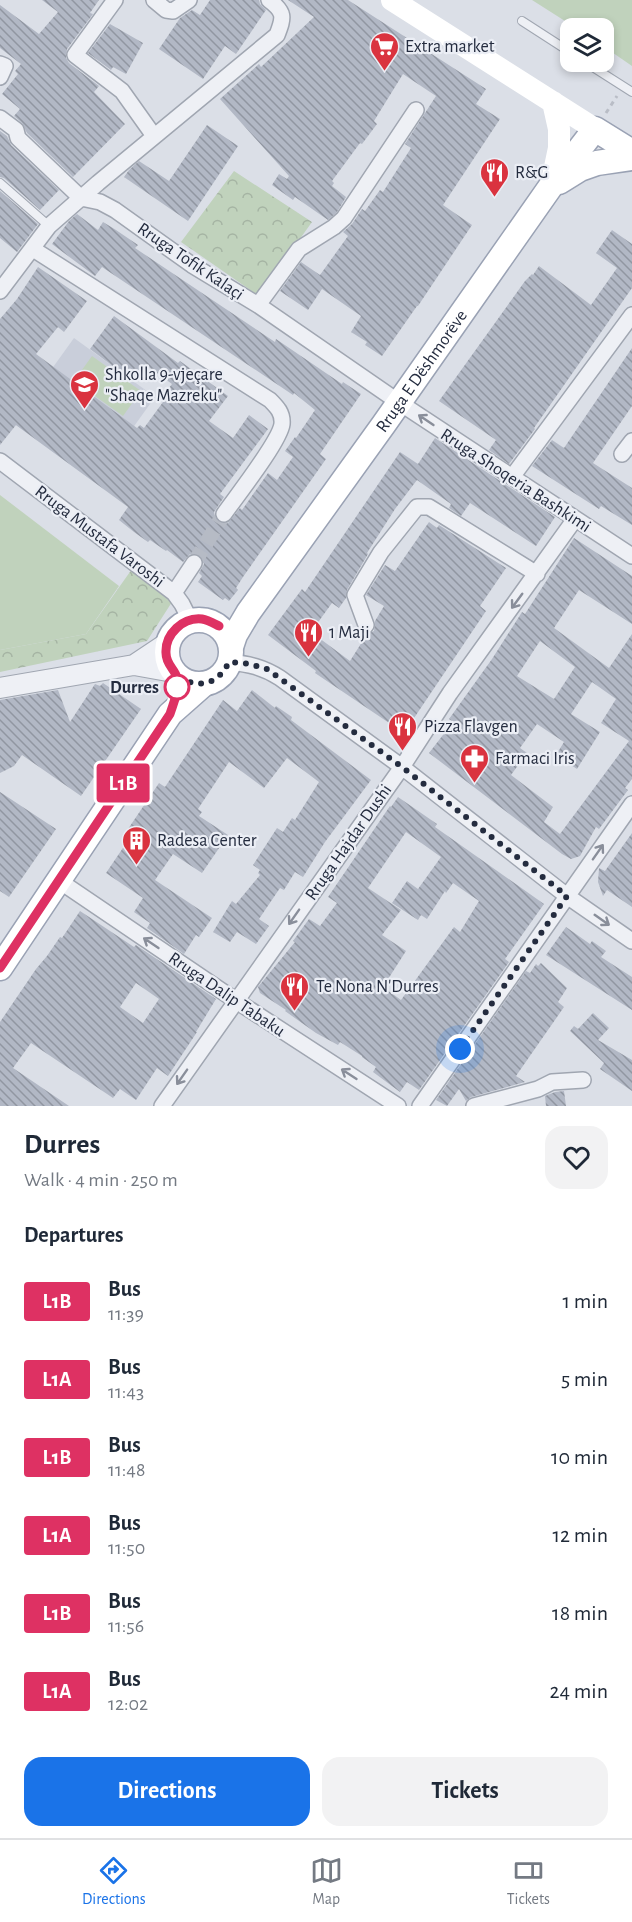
<!DOCTYPE html>
<html lang="en">
<head>
<meta charset="utf-8">
<style>
	:root { --surface:#fff; --page:#f2f2f3; --text:#1f2937; --muted:#747a83; --line:#e0e1e3; --accent:#1a73e8 }
	body { margin:0; font-family:"Alegreya Sans",sans-serif; background:var(--page); color:var(--text); height:100vh; display:flex; flex-direction:column; font-size:22px; white-space:nowrap }
	* { box-sizing:border-box; margin:0 }
	p { font-size:20px; color:var(--muted) }
	.icon { flex:none; width:33px; height:33px; fill:none; stroke:currentColor; stroke-width:2; stroke-linecap:round; stroke-linejoin:round }
	.map { position:relative; height:1106px; overflow:hidden }
	.side { display:flex; flex-direction:column; background:var(--surface); flex:1 }
	.side>* { flex:none }
	.badge { padding:0 12px; border-radius:4px; font-size:21px; line-height:39px }
	.tools { position:absolute; left:560px; top:18px; display:grid; gap:12px }
	.tools a { display:grid; place-items:center; width:54px; height:54px; border-radius:12px; background:var(--surface); box-shadow:0 3px 9px #0003; font-size:30px }
	.you { position:absolute; width:30px; height:30px; margin:-15px; border:4px solid #fff; border-radius:50%; background:#1a73e8; box-shadow:0 0 0 9px #1a73e833 }
	.map>.badge { position:absolute; translate:-50% -50%; box-shadow:0 0 0 3px #fff }
	h2 { padding:0 24px; font-size:22px; line-height:54px }
	.round { display:grid; place-items:center; flex:none; width:63px; height:63px; border-radius:18px; background:var(--page) }
	.headline { display:flex; align-items:center; justify-content:space-between; height:102px; padding:0 24px }
	h1 { font-size:28px; font-weight:600; line-height:45px }
	.primary-button { display:flex; gap:12px; margin-top:auto; padding:12px 24px }
	.primary-button a { flex:1; height:69px; border-radius:18px; background:var(--accent); color:#fff; font-size:24px; font-weight:600; line-height:69px; text-align:center }
	.primary-button a+a { background:var(--page); color:var(--text) }
	ul { padding:0; list-style:none }
	li { display:flex; align-items:center; gap:18px; height:78px; padding:0 24px }
	li div { flex:1 }
	li b { display:block; font-size:22px }
	li em { font-style:normal }
	li .badge { min-width:66px; font-weight:700; text-align:center }
	.tabs { display:flex; justify-content:space-around; align-items:center; height:84px; border-top:2px solid var(--line); background:var(--surface); font-size:16px; color:var(--muted) }
	.tabs a { display:grid; justify-items:center; gap:3px }
	.tabs .active { color:var(--accent) }
	.map>svg:first-child { display:block }
	.built { fill:#c9ceda }
	.green { fill:#c0d2bc }
	.forest { fill:url(#forest-crowns) }
	.building { fill:url(#building-back-hatch); fill-rule:evenodd }
	.lines { fill:none; stroke-linecap:round; stroke-linejoin:round }
	.minor-tunnel { stroke:#b6bbc5; stroke-width:15; stroke-dasharray:15 8; stroke-linecap:butt }
	.service-casing { stroke:#a0a6b1; stroke-width:10 }
	.minor-casing { stroke:#a0a6b1; stroke-width:18 }
	.tertiary-casing { stroke:#a0a6b1; stroke-width:22 }
	.primary-casing { stroke:#9aa2b4; stroke-width:27 }
	.path { stroke:#b9bdc6; stroke-width:3; stroke-dasharray:4.5 4.5; stroke-linecap:butt }
	.service { stroke:#eef0f5; stroke-width:8 }
	.minor { stroke:#eef0f5; stroke-width:15 }
	.tertiary { stroke:#eef0f5; stroke-width:20 }
	.secondary { stroke:#fff; stroke-width:22 }
	.primary { stroke:#fff; stroke-width:24 }
	.oneway { stroke:#898e9a }
	.line-casing { stroke:#fff; stroke-width:14 }
	.line { stroke:#de3163; stroke-width:9 }
	.walk { stroke:#242c3f; stroke-width:6; stroke-dasharray:0 10.8 }
	.stop-dot { fill:#fff; stroke:#de3163; stroke-width:3 }
	.labels { text-anchor:middle; stroke-width:4.5; stroke-linejoin:round; paint-order:stroke }
	.poi-label { font-size:18px; fill:#242c3f; stroke:#ebeef5; text-anchor:start }
	.street-label { font-size:18px; fill:#242c3f; stroke:#ebeef5 }
	.stop-label { font-size:18px; font-weight:bold; fill:#242c3f; stroke:#ebeef5; text-anchor:end }
</style>
</head>
<body>
<div class="map">
<svg width="632" height="1106" viewBox="0 0 632 1106">
	<defs>
		<pattern id="forest-crowns" width="20" height="18" patternUnits="userSpaceOnUse" patternTransform="scale(1.5)"><rect width="20" height="18" fill="#c0d2bc"/><path d="M2 6a3 3 0 1 1 6 0M12 15a3 3 0 1 1 6 0" fill="none" stroke="#a5b4a3"/></pattern>
		<pattern id="building-back-hatch" width="6" height="6" patternUnits="userSpaceOnUse" patternTransform="scale(1.5)"><rect width="6" height="6" fill="#b2b8c5"/><path d="M-1 5l2 2M0 0l6 6M5-1l2 2" fill="none" stroke="#9196a1"/></pattern>
	</defs>
	<rect width="100%" height="100%" fill="#dbdfe7"/>
	<path class="built" d="M74,338L155,397L94,482L13,423Z"/>
	<path class="green" d="M532,0H632V66L603,46V28H576Z
		M92,356L141,391L123,416L74,381Z
		M0,495L119,586L86,634L0,650Z"/>
	<path class="forest" d="M234,171L312,222L259,296L181,242Z
		M132,569L172,602L147,641L0,672V650L86,634Z"/>
	<path class="building" d="M42,0H99L90,13L93,14L67,49L66,58L69,63L99,86L94,92L125,124L73,177L27,133L22,123L14,116L20,109L2,94L18,74L15,71L21,64L0,48V5L39,34L58,12Z
		M210,0H259L260,4L266,10L236,54L225,46L203,79L159,49L180,18L192,10L200,15Z
		M288,0H348L486,89L476,104L500,119L443,205L472,225L418,306H417L382,356L365,345L367,342L351,332L361,316L322,289L308,310L280,291L301,262L320,275L348,236L343,232L352,224L362,209L365,211L380,190L383,192L411,148L405,144L436,96L403,74L374,121L377,124L362,144L360,143L332,181L334,183L332,186L346,197L337,212L328,220L295,197L293,200L272,185L279,174L287,179L289,176L220,99L259,64L261,67L314,17Z
		M110,24L143,43L126,74L113,67L111,70L88,53Z
		M207,125L238,146L188,221L124,177L129,170L139,161L169,181Z
		M0,131L7,136L11,145L59,190L40,210L4,178L0,177Z
		M0,191L38,224L17,252L0,238Z
		M77,214L98,230L103,222L116,230L138,245L135,248L275,342L276,339L342,384L343,382L361,394L320,454L326,459L243,577L236,588L238,590L229,601L225,598L223,600L198,582L202,576L199,573L204,564L200,555L190,554L183,562L167,550L166,551L150,540L148,542L134,532L119,520L128,507L16,425L0,445V319L17,299L38,267L87,301L64,332L58,327L36,354L137,428L140,425L144,428L163,402L160,400L172,384L146,365L134,382L90,349L114,316L178,363L180,361L228,396L209,421L233,438L249,415L268,429L220,494L224,497L214,512L215,517L219,522L228,523L240,508L242,510L268,473L277,480L293,457L285,451L295,437L296,438L315,410L294,393L293,395L102,267L95,276L52,244L69,221Z
		M612,230L632,244V288L534,428L535,429L509,464L489,450L496,440L439,401L525,281L532,274L533,275L539,266L591,305L617,268L596,253Z
		M632,348V406L593,463L632,488V525L601,506L599,509L532,466L552,440L564,448Z
		M435,438L555,517L536,546L470,503L461,516L449,508L451,504L417,480L395,509L367,553L368,554L347,590L346,598L339,608L332,603L311,632L350,661L367,634L374,631L375,621L384,606L366,595L385,565L395,571L429,522L437,528L439,525L506,568L480,606L486,611L404,733L315,673L316,671L268,635L302,589L305,592L400,452L418,464Z
		M574,538L632,576V624L579,590L554,628L609,668L632,634V779L625,788L628,790L599,829L596,827L580,856L571,859L562,854L429,753L453,722L449,719L492,659L522,612L525,614ZM540,641L575,667L554,699L517,676ZM592,682L616,699L601,723L629,741L560,834L544,822L553,807L511,775L527,753L520,748L537,724L564,742L556,755L577,769L600,732L571,714Z
		M103,683L141,709L81,796L22,755L14,766L0,773V700L58,690L70,722L95,684L100,686Z
		M252,690L275,708L276,706L292,717L291,720L371,780L325,842L303,877L295,872L284,890L280,888L259,919L269,926L256,944L237,932L230,942L213,932L232,901L236,904L260,875L258,873L260,870L253,865L277,828L283,832L292,818L295,820L319,782L287,758L264,788L229,762L198,809L202,812L199,816L228,835L202,873L173,854L155,880L212,918L199,937L196,935L184,954L147,928L150,923L134,912L143,898L106,873L133,833L128,829L159,783L165,787L223,700L237,711Z
		M0,792L56,829L9,897L0,891Z
		M398,797L437,824L435,827L544,904L505,959L509,962L419,1090L407,1082L400,1092L373,1072L376,1067L362,1057V1056L340,1042L338,1045L316,1033L285,1011L286,1010L260,993L258,987L295,942L293,941L309,919L320,926L337,903L328,897L390,806L391,807ZM406,832L441,857L418,889L407,881L392,903L418,920L421,915L427,919L445,891L446,893L453,883L479,901L460,932L454,927L401,1000L383,987L406,951L382,935L401,910L368,888Z
		M632,833V907L607,890L603,896L598,882L599,868L605,871Z
		M80,911L134,947L136,945L216,999L196,1032H197L168,1076L157,1068L136,1100L120,1089L113,1098L31,1043L13,1068L69,1106H0V1022L36,969L47,956L60,937L62,938ZM136,983L159,999L143,1023L120,1007Z
		M566,927L590,944L592,941L606,951L601,957L632,977V1010L546,955Z
		M541,963L567,988L558,1002L564,1007L516,1076L525,1082L471,1097L466,1101L459,1089L447,1106L436,1100L526,971L530,973L536,964L538,966Z
		M593,1013L609,1028L598,1040L632,1060V1091L600,1069L604,1063L570,1031L574,1026L578,1029Z
		M564,1091L566,1106H546L545,1096L555,1092Z"/>
	<g class="lines">
		<path class="minor-tunnel" d="M194,563L224,514"/>
		<defs>
			<path id="service" d="M522,21L570,52
				M585,62L632,92
				M0,183L49,226"/>
			<path id="minor" d="M115,0L75,55L122,91L154,136
				M154,0L166,10L173,11L189,0
				M0,64L5,66L0,77
				M0,118L16,130L18,138L81,198
				M81,198L100,202L115,210L192,265L258,305L400,403L632,556
				M33,249L270,400C277,407 283,413 282,424C280,441 236,497 224,514
				M0,291L49,226L98,183L277,35C284,17 285,12 269,0
				M258,305L299,249L334,227L344,218L416,110
				M622,454L632,441
				M0,461L174,593L182,604L190,620
				M512,477L632,315
				M174,593L194,563
				M366,625L355,595L381,552L417,507H429L537,574
				M229,662C249,664 263,667 280,678L402,767L567,896L632,941
				M58,880L235,1000L398,1106
				M162,1106L402,767L450,693L575,519
				M420,1106L632,804
				M474,1106L538,1089L552,1082L583,1080"/>
			<path id="tertiary" d="M134,665L167,643
				M0,688L134,665L173,672"/>
			<g id="primary">
				<path d="M559,182L580,169L597,163L632,158"/>
				<circle cx="199" cy="652" r="32"/>
				<path id="s1" d="M231,647L235,635L248,613L384,424L551,186L595,129L632,152"/>
				<path d="M0,968L170,714L204,684"/>
			</g>
		</defs>
		<use href="#service" class="service-casing"/>
		<use href="#minor" class="minor-casing"/>
		<use href="#tertiary" class="tertiary-casing"/>
		<use href="#primary" class="primary-casing"/>
		<path class="path" d="M606,113L617,96"/>
		<use href="#service" class="service"/>
		<use href="#minor" class="minor"/>
		<use href="#tertiary" class="tertiary"/>
		<path class="secondary" d="M392,0L595,129
			M551,186L559,148V129L553,102"/>
		<use href="#primary" class="primary"/>
	</g>
	<defs><path id="oneway-shaft" d="M-6 0H5M1.5-3L5.5 0L1.5 3" fill="none" stroke-width="1.6" stroke-linecap="round" stroke-linejoin="round" transform="scale(1.5)"/></defs>
	<g class="oneway">
		<use href="#oneway-shaft" transform="translate(426 420) rotate(-146)"/>
		<use href="#oneway-shaft" transform="translate(517 601) rotate(126)"/>
		<use href="#oneway-shaft" transform="translate(598 852) rotate(-55)"/>
		<use href="#oneway-shaft" transform="translate(294 917) rotate(125)"/>
		<use href="#oneway-shaft" transform="translate(602 920) rotate(35)"/>
		<use href="#oneway-shaft" transform="translate(151 943) rotate(-146)"/>
		<use href="#oneway-shaft" transform="translate(349 1074) rotate(-147)"/>
		<use href="#oneway-shaft" transform="translate(182 1077) rotate(125)"/>
	</g>
	<g class="lines">
		<defs>
			<path id="line" d="M0,968L170,714C173,704 180,689 177,678C175,669 166,665 166,653C165,634 183,617 202,619C208,620 213,623 219,626"/>
		</defs>
		<use href="#line" class="line-casing"/>
		<use href="#line" class="line"/>
		<path class="walk" d="M177,687V691V677C200,689 217,685 229,662L250,664L267,669L402,767L567,896L460,1049"/>
	</g>
	<defs>
		<symbol id="supermarket-pin" viewBox="-11 -11 22 30"><path d="M0 17L-7.5 6A9.5 9.5 0 1 1 7.5 6Z" fill="#da333f" stroke="#ebeef5"/><path d="M-6-5.5h2.5l.6 2H6L4.5 2H-2.5L-4.4-4H-6ZM-1.5 3.2a1.3 1.3 0 1 0 .1 0ZM3 3.2a1.3 1.3 0 1 0 .1 0Z" fill="#fff"/></symbol>
		<symbol id="restaurant-pin" viewBox="-11 -11 22 30"><path d="M0 17L-7.5 6A9.5 9.5 0 1 1 7.5 6Z" fill="#da333f" stroke="#ebeef5"/><path d="M-5-6h1v4h1v-4h1v4h1v-4h1v5L-1.5 .5V6h-2V.5L-5-1ZM5-6V6H3V1.5H1.5Q1.5-4 5-6Z" fill="#fff"/></symbol>
		<symbol id="school-pin" viewBox="-11 -11 22 30"><path d="M0 17L-7.5 6A9.5 9.5 0 1 1 7.5 6Z" fill="#da333f" stroke="#ebeef5"/><path d="M0-5L7-2L0 1L-7-2ZM-4 1L0 2.5L4 1V4Q0 6-4 4Z" fill="#fff"/></symbol>
		<symbol id="pharmacy-pin" viewBox="-11 -11 22 30"><path d="M0 17L-7.5 6A9.5 9.5 0 1 1 7.5 6Z" fill="#da333f" stroke="#ebeef5"/><path d="M-2-6h4v4h4v4h-4v4h-4v-4h-4v-4h4Z" fill="#fff"/></symbol>
		<symbol id="building-pin" viewBox="-11 -11 22 30"><path d="M0 17L-7.5 6A9.5 9.5 0 1 1 7.5 6Z" fill="#da333f" stroke="#ebeef5"/><path d="M-4-6H4V6H1V3H-1V6H-4ZM-2.5-4.3h1.7v1.8h-1.7ZM.8-4.3h1.7v1.8H.8ZM-2.5-1h1.7V.8h-1.7ZM.8-1h1.7V.8H.8Z" fill="#fff"/></symbol>
	</defs>
	<g fill-rule="evenodd">
		<use href="#supermarket-pin" x="368" y="30" width="33" height="45"/>
		<use href="#restaurant-pin" x="478" y="156" width="33" height="45"/>
		<use href="#school-pin" x="68" y="368" width="33" height="45"/>
		<use href="#restaurant-pin" x="292" y="616" width="33" height="45"/>
		<use href="#restaurant-pin" x="386" y="710" width="33" height="45"/>
		<use href="#pharmacy-pin" x="458" y="742" width="33" height="45"/>
		<use href="#building-pin" x="120" y="824" width="33" height="45"/>
		<use href="#restaurant-pin" x="278" y="970" width="33" height="45"/>
	</g>
	<circle class="stop-dot" cx="177" cy="687" r="12"/>
	<g class="labels">
		<g class="poi-label">
			<text x="405" y="52">Extra market</text>
			<text x="515" y="178">R&amp;G</text>
			<text x="105" y="380">Shkolla 9-vjeçare<tspan x="105" dy="21">"Shaqe Mazreku"</tspan></text>
			<text x="329" y="638">1 Maji</text>
			<text x="424" y="732">Pizza Flavgen</text>
			<text x="495" y="764">Farmaci Iris</text>
			<text x="157" y="846">Radesa Center</text>
			<text x="316" y="992">Te Nona N'Durres</text>
		</g>
		<g class="street-label">
			<text transform="translate(191 261) rotate(34)" y="6">Rruga Tofik Kalaçi</text>
			<text dy="6" stroke="none"><textPath href="#s1" startOffset="336">Rruga E Dëshmorëve</textPath></text>
			<text transform="translate(516 480) rotate(33)" y="6">Rruga Shoqeria Bashkimi</text>
			<text transform="translate(100 536) rotate(37)" y="6">Rruga Mustafa Varoshi</text>
			<text transform="translate(348 842) rotate(-55)" y="6">Rruga Hajdar Dushi</text>
			<text transform="translate(227 994) rotate(34)" y="6">Rruga Dalip Tabaku</text>
		</g>
		<g class="stop-label">
			<text x="159" y="693">Durres</text>
		</g>
	</g>
</svg>
<div class="tools">
<a><svg class="icon" aria-label="layers" viewBox="0 0 24 24"><path d="M12 4l9 5-9 5-9-5zM3 14l9 5 9-5"/></svg></a>
</div>
<div class="you" style="left:460px;top:1049px"></div>
<b class="badge" style="left:123px;top:783px;background:#de3163;color:#fff">L1B</b>
</div>
<section class="side">
<div class="headline"><div><h1>Durres</h1><p>Walk · 4 min · 250 m</p></div><a class="round"><svg class="icon" aria-label="heart" viewBox="0 0 24 24"><path d="M12 20l-8-8c-3-5 5-10 8-4 3-6 11-1 8 4z"/></svg></a></div>
<h2>Departures</h2>
<ul>
<li><span class="badge" style="background:#de3163;color:#fff">L1B</span><div><b>Bus</b><p>11:39</p></div><em>1 min</em></li>
<li><span class="badge" style="background:#de3163;color:#fff">L1A</span><div><b>Bus</b><p>11:43</p></div><em>5 min</em></li>
<li><span class="badge" style="background:#de3163;color:#fff">L1B</span><div><b>Bus</b><p>11:48</p></div><em>10 min</em></li>
<li><span class="badge" style="background:#de3163;color:#fff">L1A</span><div><b>Bus</b><p>11:50</p></div><em>12 min</em></li>
<li><span class="badge" style="background:#de3163;color:#fff">L1B</span><div><b>Bus</b><p>11:56</p></div><em>18 min</em></li>
<li><span class="badge" style="background:#de3163;color:#fff">L1A</span><div><b>Bus</b><p>12:02</p></div><em>24 min</em></li>
</ul>
<div class="primary-button"><a>Directions</a><a>Tickets</a></div>
</section>
<nav class="tabs">
<a class="active"><svg class="icon" aria-label="directions" viewBox="0 0 24 24"><path d="M12 3l9 9-9 9-9-9zM9 14v-3h6M13 9l2 2-2 2"/></svg>Directions</a>
<a><svg class="icon" aria-label="map" viewBox="0 0 24 24"><path d="M3 6l6-2 6 2 6-2v14l-6 2-6-2-6 2zM9 4v14M15 6v14"/></svg>Map</a>
<a><svg class="icon" aria-label="tickets" viewBox="0 0 24 24"><path d="M3 7h18v10H3zM15 7v10"/></svg>Tickets</a>
</nav>
</body>
</html>
